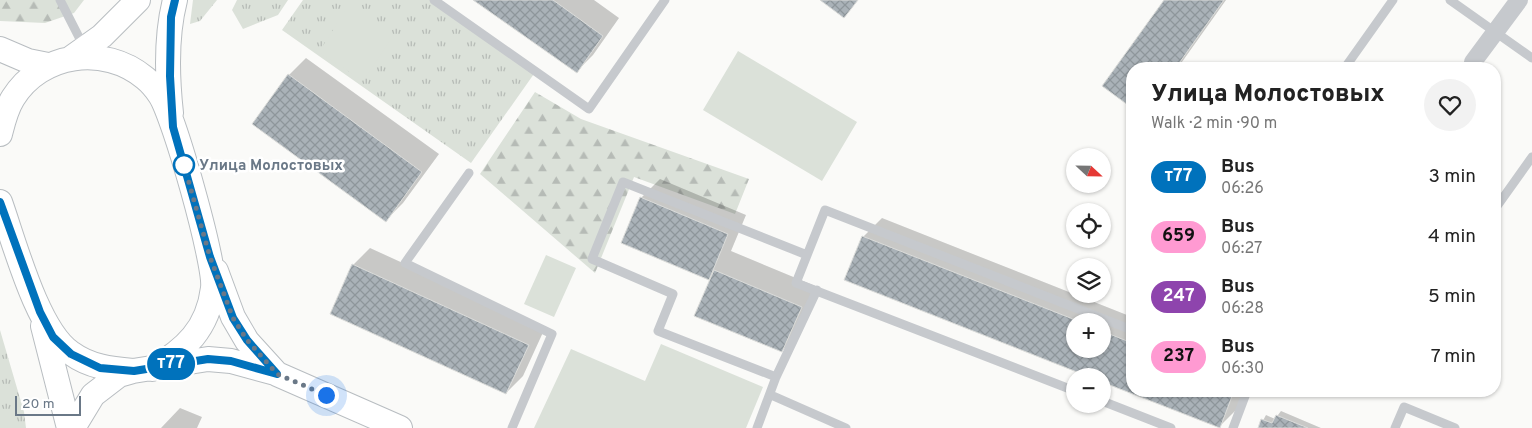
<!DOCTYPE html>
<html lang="en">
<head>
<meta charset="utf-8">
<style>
	:root { --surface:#fff; --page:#f2f2f2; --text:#222; --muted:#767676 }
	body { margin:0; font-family:Overpass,sans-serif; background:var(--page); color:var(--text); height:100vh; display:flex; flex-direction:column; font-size:19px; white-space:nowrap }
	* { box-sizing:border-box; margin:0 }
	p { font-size:16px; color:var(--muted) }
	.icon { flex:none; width:28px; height:28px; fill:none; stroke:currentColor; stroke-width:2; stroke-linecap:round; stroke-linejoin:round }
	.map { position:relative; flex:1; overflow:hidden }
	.panel { position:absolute; left:1126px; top:62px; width:375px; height:335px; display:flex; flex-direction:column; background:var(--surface); border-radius:20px; box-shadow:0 1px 4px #0004 }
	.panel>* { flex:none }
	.badge { padding:0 10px; border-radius:16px; font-size:18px; line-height:32px }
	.needle { width:32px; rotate:112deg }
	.fabs { position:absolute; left:1066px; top:148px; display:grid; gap:10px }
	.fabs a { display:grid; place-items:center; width:45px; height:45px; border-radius:50%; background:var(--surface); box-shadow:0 1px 4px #0004; font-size:25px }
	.scale { position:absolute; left:15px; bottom:12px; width:66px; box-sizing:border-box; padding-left:5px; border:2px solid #6a7887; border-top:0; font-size:14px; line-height:18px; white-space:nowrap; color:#6a7887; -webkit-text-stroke:4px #fff; paint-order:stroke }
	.you { position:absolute; width:25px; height:25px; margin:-12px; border:4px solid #fff; border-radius:50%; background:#1a73e8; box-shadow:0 0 0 8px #1a73e833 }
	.map>.badge { position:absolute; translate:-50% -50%; box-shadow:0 0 0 2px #fff }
	.round { display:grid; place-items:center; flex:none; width:52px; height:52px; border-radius:26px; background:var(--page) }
	.headline { display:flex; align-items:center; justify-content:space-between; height:85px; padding:0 25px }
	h1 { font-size:24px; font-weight:800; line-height:38px }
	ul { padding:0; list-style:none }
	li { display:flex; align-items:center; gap:15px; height:60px; padding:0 25px }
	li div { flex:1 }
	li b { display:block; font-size:19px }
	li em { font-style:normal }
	li .badge { min-width:55px; font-weight:700; text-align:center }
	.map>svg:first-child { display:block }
	.grass { fill:url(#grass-tufts) }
	.forest { fill:url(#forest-firs) }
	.park { fill:#dbe1d9 }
	.shadow { fill:#0003; fill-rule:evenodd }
	.building { fill:url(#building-cross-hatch); stroke:#dbdcda }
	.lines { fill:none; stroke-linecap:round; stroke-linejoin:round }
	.secondary-casing { stroke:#b8bdc1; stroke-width:26 }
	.lane { stroke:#c6c9cd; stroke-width:9 }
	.street { stroke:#c6c9cd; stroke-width:18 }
	.secondary { stroke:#fff; stroke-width:24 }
	.line-casing { stroke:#fff; stroke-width:11 }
	.line { stroke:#0072bc; stroke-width:8 }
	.walk { stroke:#6a7887; stroke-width:5; stroke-dasharray:0 9 }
	.stop-dot { fill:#fff; stroke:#0072bc; stroke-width:2.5 }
	.labels { text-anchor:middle; stroke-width:5; stroke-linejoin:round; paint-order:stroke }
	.stop-label { font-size:15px; font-weight:bold; fill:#6a7887; stroke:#fff; text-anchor:start }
</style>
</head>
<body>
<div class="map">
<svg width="1532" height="428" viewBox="0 0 1532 428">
	<defs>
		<pattern id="grass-tufts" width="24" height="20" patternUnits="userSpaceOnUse" patternTransform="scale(1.25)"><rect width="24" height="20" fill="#dbe1d9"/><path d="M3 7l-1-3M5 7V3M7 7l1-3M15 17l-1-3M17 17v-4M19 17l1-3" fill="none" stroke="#b6bbb6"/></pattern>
		<pattern id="forest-firs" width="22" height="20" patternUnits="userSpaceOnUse" patternTransform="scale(1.25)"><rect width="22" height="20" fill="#dbe1d9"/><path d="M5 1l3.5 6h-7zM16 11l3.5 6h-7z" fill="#b6bbb6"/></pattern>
		<pattern id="building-cross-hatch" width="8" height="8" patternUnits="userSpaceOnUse" patternTransform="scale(1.25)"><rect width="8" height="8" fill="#aab2b8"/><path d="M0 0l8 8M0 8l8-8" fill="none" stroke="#8e969b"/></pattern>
	</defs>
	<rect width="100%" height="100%" fill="#fafaf8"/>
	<path class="grass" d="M193,0H217L200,21L190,24Z
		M237,0H288L278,15L243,29L232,10Z
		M303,0H436L536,71L471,163L282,30Z
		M0,330L24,412L26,428H0Z"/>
	<path class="forest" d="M0,0H84L74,13L45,23L0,21Z
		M535,92L581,119L749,179L735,214L634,177L595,273L480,174Z"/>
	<path class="park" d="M346,9L391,39L363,81L319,52Z
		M738,51L857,122L822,181L703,110Z
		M546,255L576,268L554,317L524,304Z
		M661,344L763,387L746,428H534L571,349L645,381Z"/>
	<path class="shadow" d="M475,0H594L619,18L593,55L576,72Z
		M1165,0H1226L1177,69H1132V107L1104,86Z
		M306,58L439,154L403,203L386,220L289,75Z
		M660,179L746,215L731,251L820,288L801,332L782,351L711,279L623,242L641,198Z
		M882,218L1132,317V391H1244L1238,408L1219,427L1102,381V376H1091L846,280L863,237ZM1075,321H1102V349H1075Z
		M370,248L545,328L523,376L506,393L353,265Z
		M180,408L202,417L197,428H161Z
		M1281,411L1321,428H1259L1266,415L1275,419Z"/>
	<path class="building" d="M473,0H553L603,36L577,73Z
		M820,0H858L844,18Z
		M1164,0H1224L1175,69H1132V108L1102,86Z
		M288,74L422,172L386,222L252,124Z
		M640,197L728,234L709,280L621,243Z
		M862,236L1078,321H1075V349H1102V331L1132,343V391H1234L1220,428L1102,382V376H1087L844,280Z
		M352,264L529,345L506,394L330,314Z
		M714,270L802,307L782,352L694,316Z
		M1276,415L1308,428H1258L1261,419L1272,423Z"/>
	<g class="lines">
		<defs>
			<path id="secondary" d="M0,49L28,61L48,65
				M71,58L102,36L138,0
				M171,113C167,77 166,35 175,0
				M0,134C3,122 6,109 13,98C41,53 104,44 145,78C150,82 156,89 160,95C174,116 216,264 213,288C208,329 185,350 152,369
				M0,202C14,241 37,330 71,353C90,367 111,369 133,371
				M216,271L233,317L247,341L277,374L400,428
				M43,326L69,428
				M73,428L93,395L119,375L133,371L208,359L231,361L275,373"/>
		</defs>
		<use href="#secondary" class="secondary-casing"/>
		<path class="lane" d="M60,0L84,47
			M434,0L589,109L665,0
			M1450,0L1532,58
			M1344,69L1393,0
			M469,173L405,263L552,334L512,428
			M1495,209L1532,157
			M776,377L658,331L673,294L592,259L623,182L807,255
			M1075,391L796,283L825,210L1132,330
			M771,395L846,428
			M1102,401L1171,428
			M757,428L776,377L817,290
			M1233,428L1247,391
			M1395,428L1404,407L1455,428"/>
		<path class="street" d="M1473,62L1519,0"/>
		<use href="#secondary" class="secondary"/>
	</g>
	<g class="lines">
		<defs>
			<path id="line" d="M0,202L40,312L53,337L71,354L100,368L134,371L208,359L231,361L277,374L247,340L233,318L210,257L173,127L170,76L171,17L175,0"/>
		</defs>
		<use href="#line" class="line-casing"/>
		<use href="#line" class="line"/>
		<path class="walk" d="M184,165L210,257L233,318L247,340L277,374L326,395"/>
	</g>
	<circle class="stop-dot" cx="184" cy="165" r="10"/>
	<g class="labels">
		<g class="stop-label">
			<text x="199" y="170">Улица Молостовых</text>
		</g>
	</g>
</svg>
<div class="fabs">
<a><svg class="needle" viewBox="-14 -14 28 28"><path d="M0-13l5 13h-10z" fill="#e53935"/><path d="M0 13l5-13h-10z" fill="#767676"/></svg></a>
<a><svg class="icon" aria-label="locate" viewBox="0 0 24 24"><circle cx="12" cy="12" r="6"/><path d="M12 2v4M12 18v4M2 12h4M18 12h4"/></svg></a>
<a><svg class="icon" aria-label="layers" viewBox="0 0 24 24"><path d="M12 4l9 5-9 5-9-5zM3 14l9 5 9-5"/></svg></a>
<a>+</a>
<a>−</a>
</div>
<div class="scale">20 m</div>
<div class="you" style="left:326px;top:395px"></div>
<b class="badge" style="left:171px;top:364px;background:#0072bc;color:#fff">т77</b>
<section class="panel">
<div class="headline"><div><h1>Улица Молостовых</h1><p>Walk · 2 min · 90 m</p></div><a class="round"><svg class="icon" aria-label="heart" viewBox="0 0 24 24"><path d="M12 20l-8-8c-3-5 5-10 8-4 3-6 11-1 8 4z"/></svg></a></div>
<ul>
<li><span class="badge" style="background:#0072bc;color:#fff">т77</span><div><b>Bus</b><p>06:26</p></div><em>3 min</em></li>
<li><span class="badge" style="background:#ff9ad2;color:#111">659</span><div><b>Bus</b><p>06:27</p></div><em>4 min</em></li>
<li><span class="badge" style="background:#8e44ad;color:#fff">247</span><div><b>Bus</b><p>06:28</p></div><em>5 min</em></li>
<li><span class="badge" style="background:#ff9ad2;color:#111">237</span><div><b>Bus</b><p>06:30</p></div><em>7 min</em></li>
</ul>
</section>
</div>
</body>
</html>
